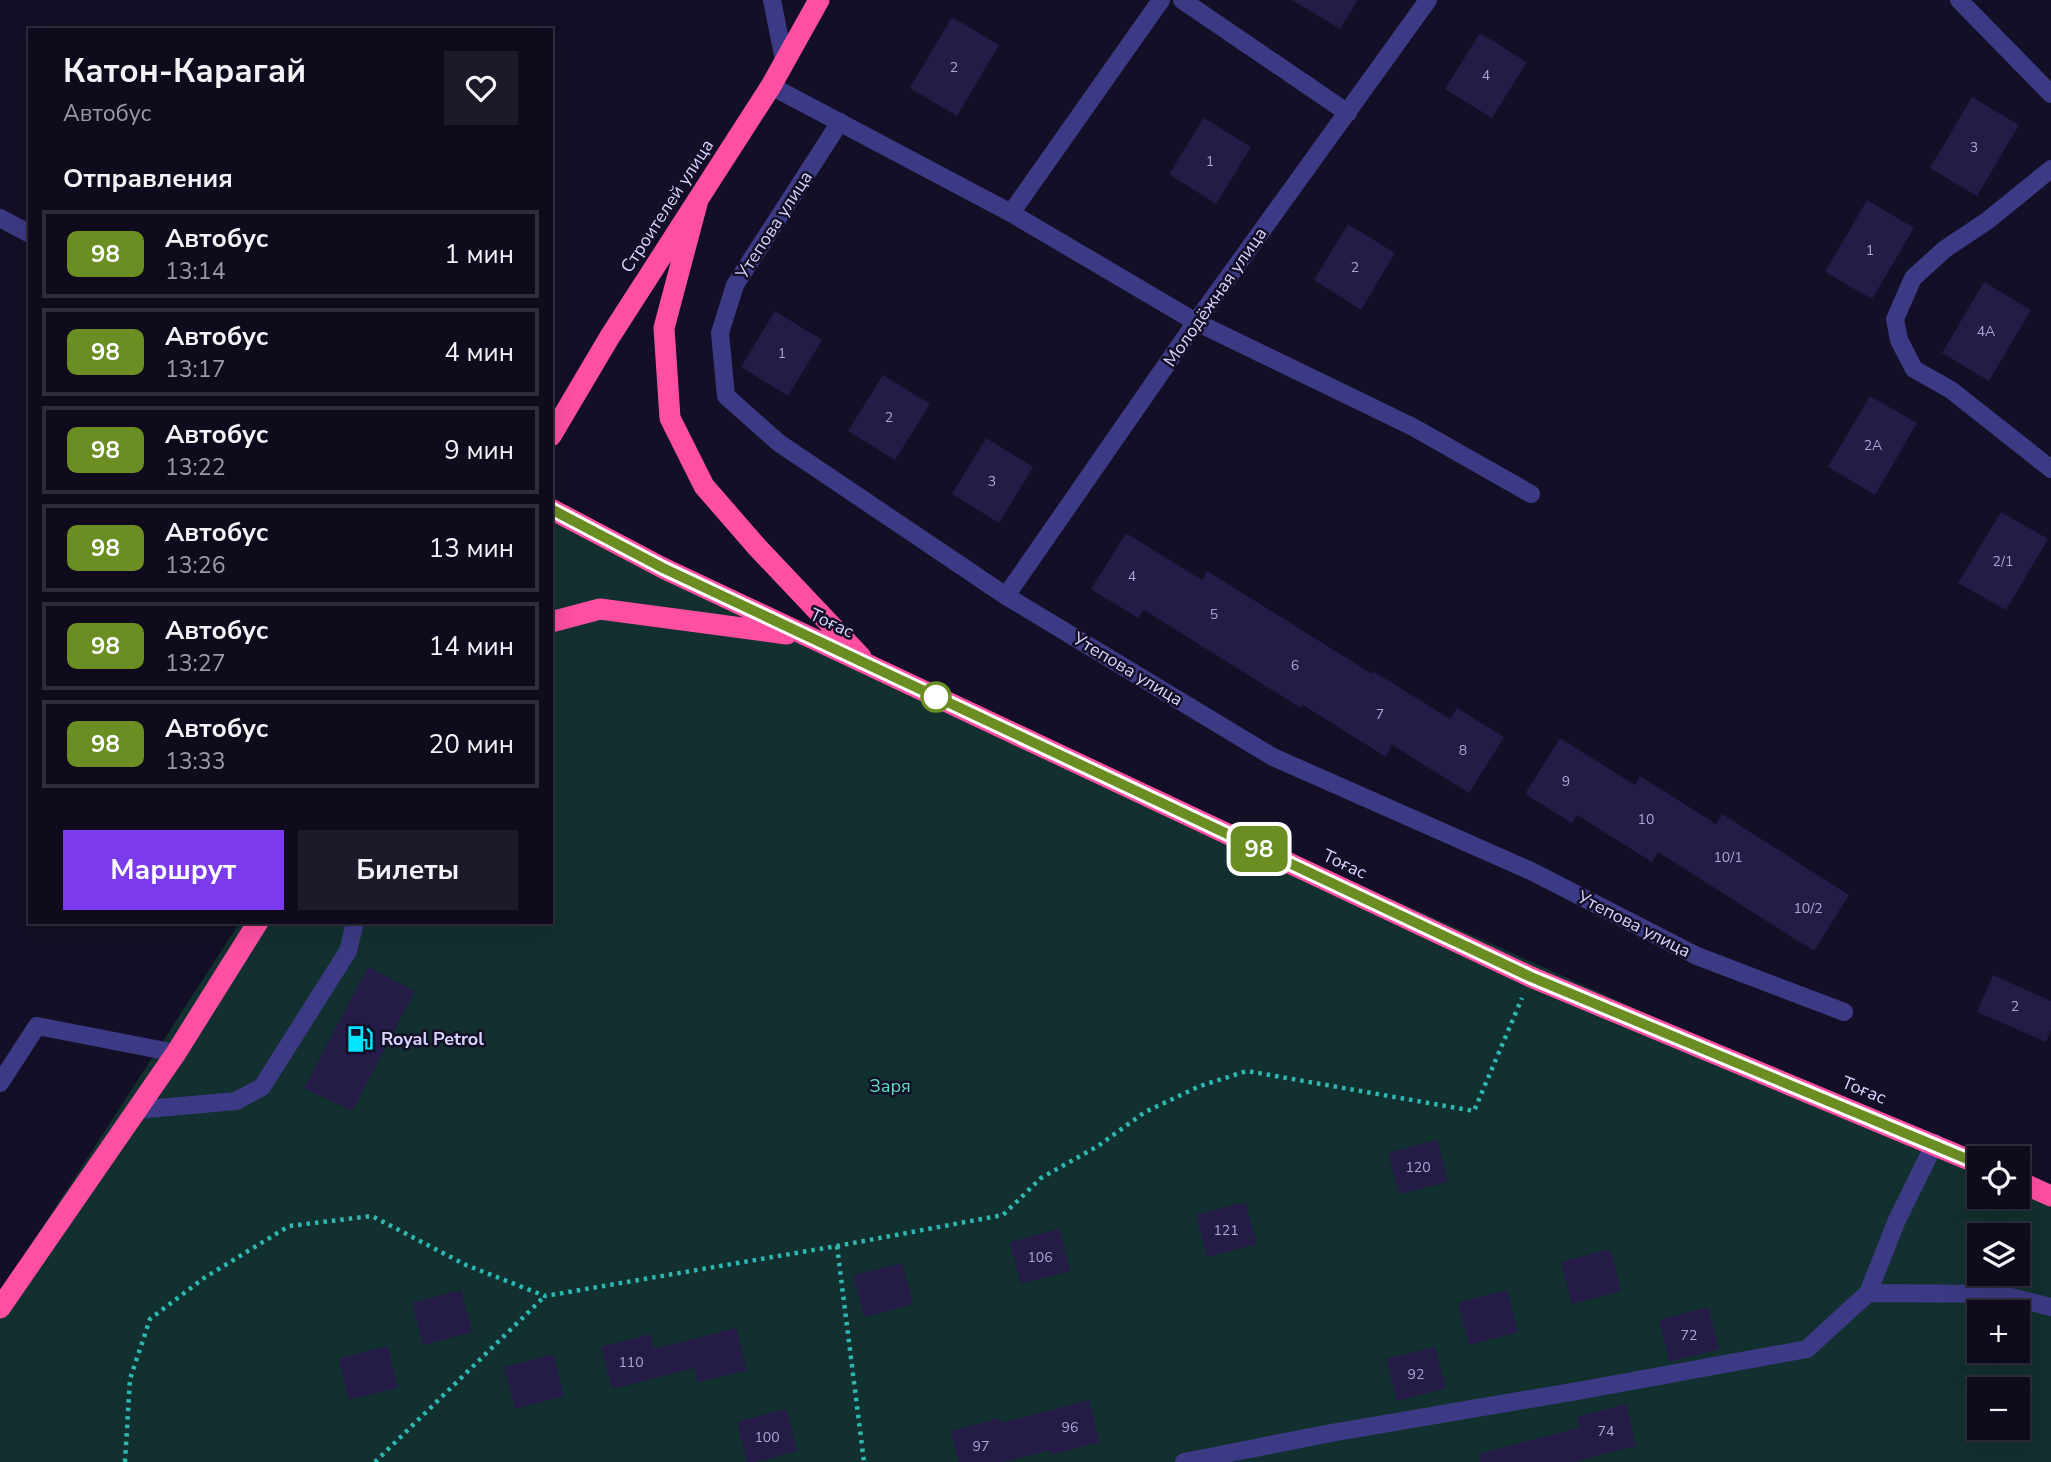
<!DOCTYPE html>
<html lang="ru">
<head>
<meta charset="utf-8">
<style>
	:root { --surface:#0e0b1c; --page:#1c1929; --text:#f1f3f6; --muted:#9b9ba3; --line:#2e2b3b; --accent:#7c3aed }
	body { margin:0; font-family:"Nunito Sans",sans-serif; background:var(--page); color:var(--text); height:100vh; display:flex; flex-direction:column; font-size:26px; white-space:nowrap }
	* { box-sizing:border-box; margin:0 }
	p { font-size:23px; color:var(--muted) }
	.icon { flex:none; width:38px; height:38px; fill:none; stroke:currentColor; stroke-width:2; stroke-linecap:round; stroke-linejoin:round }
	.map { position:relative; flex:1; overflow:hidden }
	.panel { position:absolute; left:28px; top:28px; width:525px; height:896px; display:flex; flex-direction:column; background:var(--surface); border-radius:0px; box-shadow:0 7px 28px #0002,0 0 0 2px var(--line) }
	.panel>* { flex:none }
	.badge { padding:0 14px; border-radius:10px; font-size:24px; line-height:46px }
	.controls { position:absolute; left:1967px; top:1146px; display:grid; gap:14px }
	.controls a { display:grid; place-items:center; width:63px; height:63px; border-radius:0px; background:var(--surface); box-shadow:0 7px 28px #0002,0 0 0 2px var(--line); font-size:35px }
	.map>.badge { position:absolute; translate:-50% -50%; box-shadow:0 0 0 4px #fff }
	h2 { padding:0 35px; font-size:26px; line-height:63px }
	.round { display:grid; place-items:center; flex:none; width:74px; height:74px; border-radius:0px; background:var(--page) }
	.head { display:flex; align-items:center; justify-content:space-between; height:119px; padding:0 35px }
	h1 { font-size:33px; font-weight:700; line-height:52px }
	.action { display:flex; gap:14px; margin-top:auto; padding:14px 35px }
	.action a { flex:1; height:80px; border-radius:0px; background:var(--accent); color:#fff; font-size:28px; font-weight:700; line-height:80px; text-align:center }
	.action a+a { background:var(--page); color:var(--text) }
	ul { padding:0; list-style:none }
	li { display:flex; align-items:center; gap:21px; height:88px; margin:0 14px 10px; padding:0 21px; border:4px solid var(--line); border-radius:0px }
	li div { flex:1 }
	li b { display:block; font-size:26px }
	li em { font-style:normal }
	li .badge { min-width:77px; font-weight:700; text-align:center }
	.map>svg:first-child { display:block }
	.green { fill:#12302f; fill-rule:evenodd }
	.building { fill:#241b47 }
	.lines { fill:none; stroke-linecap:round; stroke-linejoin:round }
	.path { stroke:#2fb8b0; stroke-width:4.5; stroke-dasharray:3.5 5; stroke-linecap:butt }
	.minor { stroke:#3d3a85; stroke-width:18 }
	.highway { stroke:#ff4fa3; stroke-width:21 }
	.line-casing { stroke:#fff; stroke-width:16 }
	.line { stroke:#6b8e23; stroke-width:10 }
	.stop-dot { fill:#fff; stroke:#6b8e23; stroke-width:3.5 }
	.labels { text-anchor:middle; stroke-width:5; stroke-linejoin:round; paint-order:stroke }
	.number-label { font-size:14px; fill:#aca6d1 }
	.street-label { font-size:18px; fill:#d9d4ff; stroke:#130f26 }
	.poi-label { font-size:18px; font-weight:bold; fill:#d9d4ff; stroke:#130f26; text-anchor:start }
	.park-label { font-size:18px; fill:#5fe0c0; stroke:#130f26 }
</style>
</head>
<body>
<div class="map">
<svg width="2051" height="1462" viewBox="0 0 2051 1462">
	<rect width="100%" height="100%" fill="#130f26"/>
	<path class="green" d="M551,508L808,637L1935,1143L1979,1167V1197H2018V1187L2051,1204V1462H0V1293L240,922H551ZM1979,1236H2018V1274H1979ZM1979,1312H2018V1351H1979ZM1979,1390H2018V1428H1979Z"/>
	<path class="building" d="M1292,0H1358L1340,29Z
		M952,17L999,45L957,116L910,88Z
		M1480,33L1527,62L1492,118L1445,89Z
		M1972,97L2019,125L1977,196L1930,168Z
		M1204,118L1251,147L1216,204L1169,174Z
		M1867,200L1914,228L1872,299L1825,272Z
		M1348,224L1395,253L1361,310L1314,280Z
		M1984,282L2031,310L1989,381L1942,353Z
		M775,311L822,340L788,396L741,367Z
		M883,375L930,404L895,460L848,431Z
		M1870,396L1917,423L1875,495L1828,467Z
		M986,438L1033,467L999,523L952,494Z
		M2001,512L2048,539L2006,610L1958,583Z
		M1126,533L1202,580L1207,571L1372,674L1373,671L1450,719L1457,708L1504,737L1469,793L1392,745L1386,757L1303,705L1301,708L1144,610L1138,618L1091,589Z
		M1560,738L1635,785L1640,776L1716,824L1722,814L1849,895L1814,951L1658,852L1652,862L1577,815L1572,823L1525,794Z
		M368,967L415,991L352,1111L304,1088Z
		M1993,975L2051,1001V1030L2046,1042L1977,1012Z
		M1437,1140L1448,1182L1399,1194L1388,1153Z
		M1245,1202L1257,1244L1207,1257L1196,1215Z
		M1059,1229L1070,1271L1021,1284L1010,1242Z
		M1610,1249L1621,1291L1572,1304L1561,1262Z
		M902,1263L913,1304L864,1317L853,1275Z
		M461,1290L472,1332L423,1345L412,1303Z
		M1507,1290L1518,1332L1469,1345L1458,1303Z
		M1708,1307L1719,1349L1670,1362L1659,1320Z
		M736,1328L747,1370L698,1382L694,1368L612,1389L601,1347L650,1334L654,1349Z
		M388,1346L398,1388L349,1400L339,1359Z
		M1435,1347L1446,1388L1397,1401L1386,1359Z
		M553,1354L564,1396L515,1409L504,1367Z
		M1089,1400L1100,1442L1051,1455L1050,1450L1003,1462H959L951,1431L1000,1418L1001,1423Z
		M1626,1404L1636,1446L1574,1462H1480L1479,1454L1579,1428L1577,1417Z
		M786,1409L797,1451L756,1462H747L737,1422Z"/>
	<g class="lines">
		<path class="path" d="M837,1246L864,1462
			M125,1462L130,1379L150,1319L204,1278L289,1226L372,1216L466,1265L545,1296L837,1246L1003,1215L1041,1178L1098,1146L1145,1112L1200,1086L1247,1071L1474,1111L1522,998
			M375,1462L545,1296"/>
		<path class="minor" d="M772,0L784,60
			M1182,0L1348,113
			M1959,0L2051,94
			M771,86L1011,213L1196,322L1413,427L1531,494
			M840,122L735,285L720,333L726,396L779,443L1006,596L1273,757L1531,871L1697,956L1844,1012
			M2051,169L1987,221L1945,249L1913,278L1895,319L1899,340L1914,369L1951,390L2051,469
			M1011,213L1161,0
			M0,218L30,234
			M1006,596L1196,322L1428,0
			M0,1083L37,1026L176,1053
			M136,1110L236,1101L262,1087L348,951L355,922
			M1868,1293L1999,1294L2051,1307
			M1184,1462L1331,1433L1583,1390L1807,1349L1868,1293L1897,1220L1935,1143"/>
		<path class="highway" d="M698,200L664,328L670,418L704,486L757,547L861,657
			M551,436L609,338L771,86L819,0
			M551,509L663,568L1531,977L1979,1164
			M551,622L600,609L787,634
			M2018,1181L2051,1196
			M0,1308L176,1053L258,922"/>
	</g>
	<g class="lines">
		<defs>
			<path id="line" d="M551,509L663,568L1531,977L1979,1164"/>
		</defs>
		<use href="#line" class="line-casing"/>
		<use href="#line" class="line"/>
	</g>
	<defs>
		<symbol id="fuel-bare" viewBox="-9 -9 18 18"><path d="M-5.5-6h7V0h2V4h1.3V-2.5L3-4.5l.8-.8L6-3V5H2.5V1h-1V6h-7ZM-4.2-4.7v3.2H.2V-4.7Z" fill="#00e5ff" stroke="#130f26" stroke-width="2.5" paint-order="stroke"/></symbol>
	</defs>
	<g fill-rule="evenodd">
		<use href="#fuel-bare" x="341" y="1020" width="38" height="38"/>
	</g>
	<circle class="stop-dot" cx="936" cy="697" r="14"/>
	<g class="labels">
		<g class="number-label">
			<text x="954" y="72">2</text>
			<text x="1486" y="80">4</text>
			<text x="1974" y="152">3</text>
			<text x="1210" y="166">1</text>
			<text x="1870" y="255">1</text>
			<text x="1355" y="272">2</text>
			<text x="1986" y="336">4А</text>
			<text x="782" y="358">1</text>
			<text x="889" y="422">2</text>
			<text x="1873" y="450">2А</text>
			<text x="992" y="486">3</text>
			<text x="2003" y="566">2/1</text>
			<text x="1132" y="581">4</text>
			<text x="1214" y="619">5</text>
			<text x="1295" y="670">6</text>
			<text x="1380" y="719">7</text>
			<text x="1463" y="755">8</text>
			<text x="1566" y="786">9</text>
			<text x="1646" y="824">10</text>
			<text x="1728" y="862">10/1</text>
			<text x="1808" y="913">10/2</text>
			<text x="2015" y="1011">2</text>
			<text x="1418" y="1172">120</text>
			<text x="1226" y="1235">121</text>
			<text x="1040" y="1262">106</text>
			<text x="1689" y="1340">72</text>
			<text x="631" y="1367">110</text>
			<text x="1416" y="1379">92</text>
			<text x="1070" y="1432">96</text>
			<text x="1606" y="1436">74</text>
			<text x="767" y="1442">100</text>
			<text x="981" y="1451">97</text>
		</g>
		<g class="street-label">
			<text transform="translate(667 206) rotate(-57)" y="6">Строителей улица</text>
			<text transform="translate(774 225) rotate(-57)" y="6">Утепова улица</text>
			<text transform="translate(1215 297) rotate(-55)" y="6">Молодёжная улица</text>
			<text transform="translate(832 623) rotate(25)" y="6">Тоғас</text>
			<text transform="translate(1128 669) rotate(31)" y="6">Утепова улица</text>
			<text transform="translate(1345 864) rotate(25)" y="6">Тоғас</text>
			<text transform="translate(1634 924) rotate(27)" y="6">Утепова улица</text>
			<text transform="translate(1864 1090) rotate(22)" y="6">Тоғас</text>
		</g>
		<g class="poi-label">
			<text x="381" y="1045">Royal Petrol</text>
		</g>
		<g class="park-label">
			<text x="890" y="1092">Заря</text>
		</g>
	</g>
</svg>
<div class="controls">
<a><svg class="icon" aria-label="locate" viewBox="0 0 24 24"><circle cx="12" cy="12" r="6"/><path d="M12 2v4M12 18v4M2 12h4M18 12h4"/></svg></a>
<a><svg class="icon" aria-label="layers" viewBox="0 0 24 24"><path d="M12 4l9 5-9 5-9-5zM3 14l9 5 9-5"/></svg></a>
<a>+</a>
<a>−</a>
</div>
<b class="badge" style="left:1259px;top:849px;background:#6b8e23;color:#fff">98</b>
<section class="panel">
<div class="head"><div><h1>Катон-Карагай</h1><p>Автобус</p></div><a class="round"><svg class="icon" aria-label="heart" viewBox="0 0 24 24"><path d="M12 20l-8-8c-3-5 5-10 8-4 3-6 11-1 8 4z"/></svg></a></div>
<h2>Отправления</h2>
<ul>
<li><span class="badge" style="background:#6b8e23;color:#fff">98</span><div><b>Автобус</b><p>13:14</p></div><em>1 мин</em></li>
<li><span class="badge" style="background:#6b8e23;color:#fff">98</span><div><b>Автобус</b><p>13:17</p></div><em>4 мин</em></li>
<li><span class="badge" style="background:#6b8e23;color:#fff">98</span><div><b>Автобус</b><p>13:22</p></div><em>9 мин</em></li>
<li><span class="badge" style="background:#6b8e23;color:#fff">98</span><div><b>Автобус</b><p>13:26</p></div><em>13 мин</em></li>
<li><span class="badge" style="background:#6b8e23;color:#fff">98</span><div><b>Автобус</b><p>13:27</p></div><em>14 мин</em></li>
<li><span class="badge" style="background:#6b8e23;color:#fff">98</span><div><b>Автобус</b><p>13:33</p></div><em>20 мин</em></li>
</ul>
<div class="action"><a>Маршрут</a><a>Билеты</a></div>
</section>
</div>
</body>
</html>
